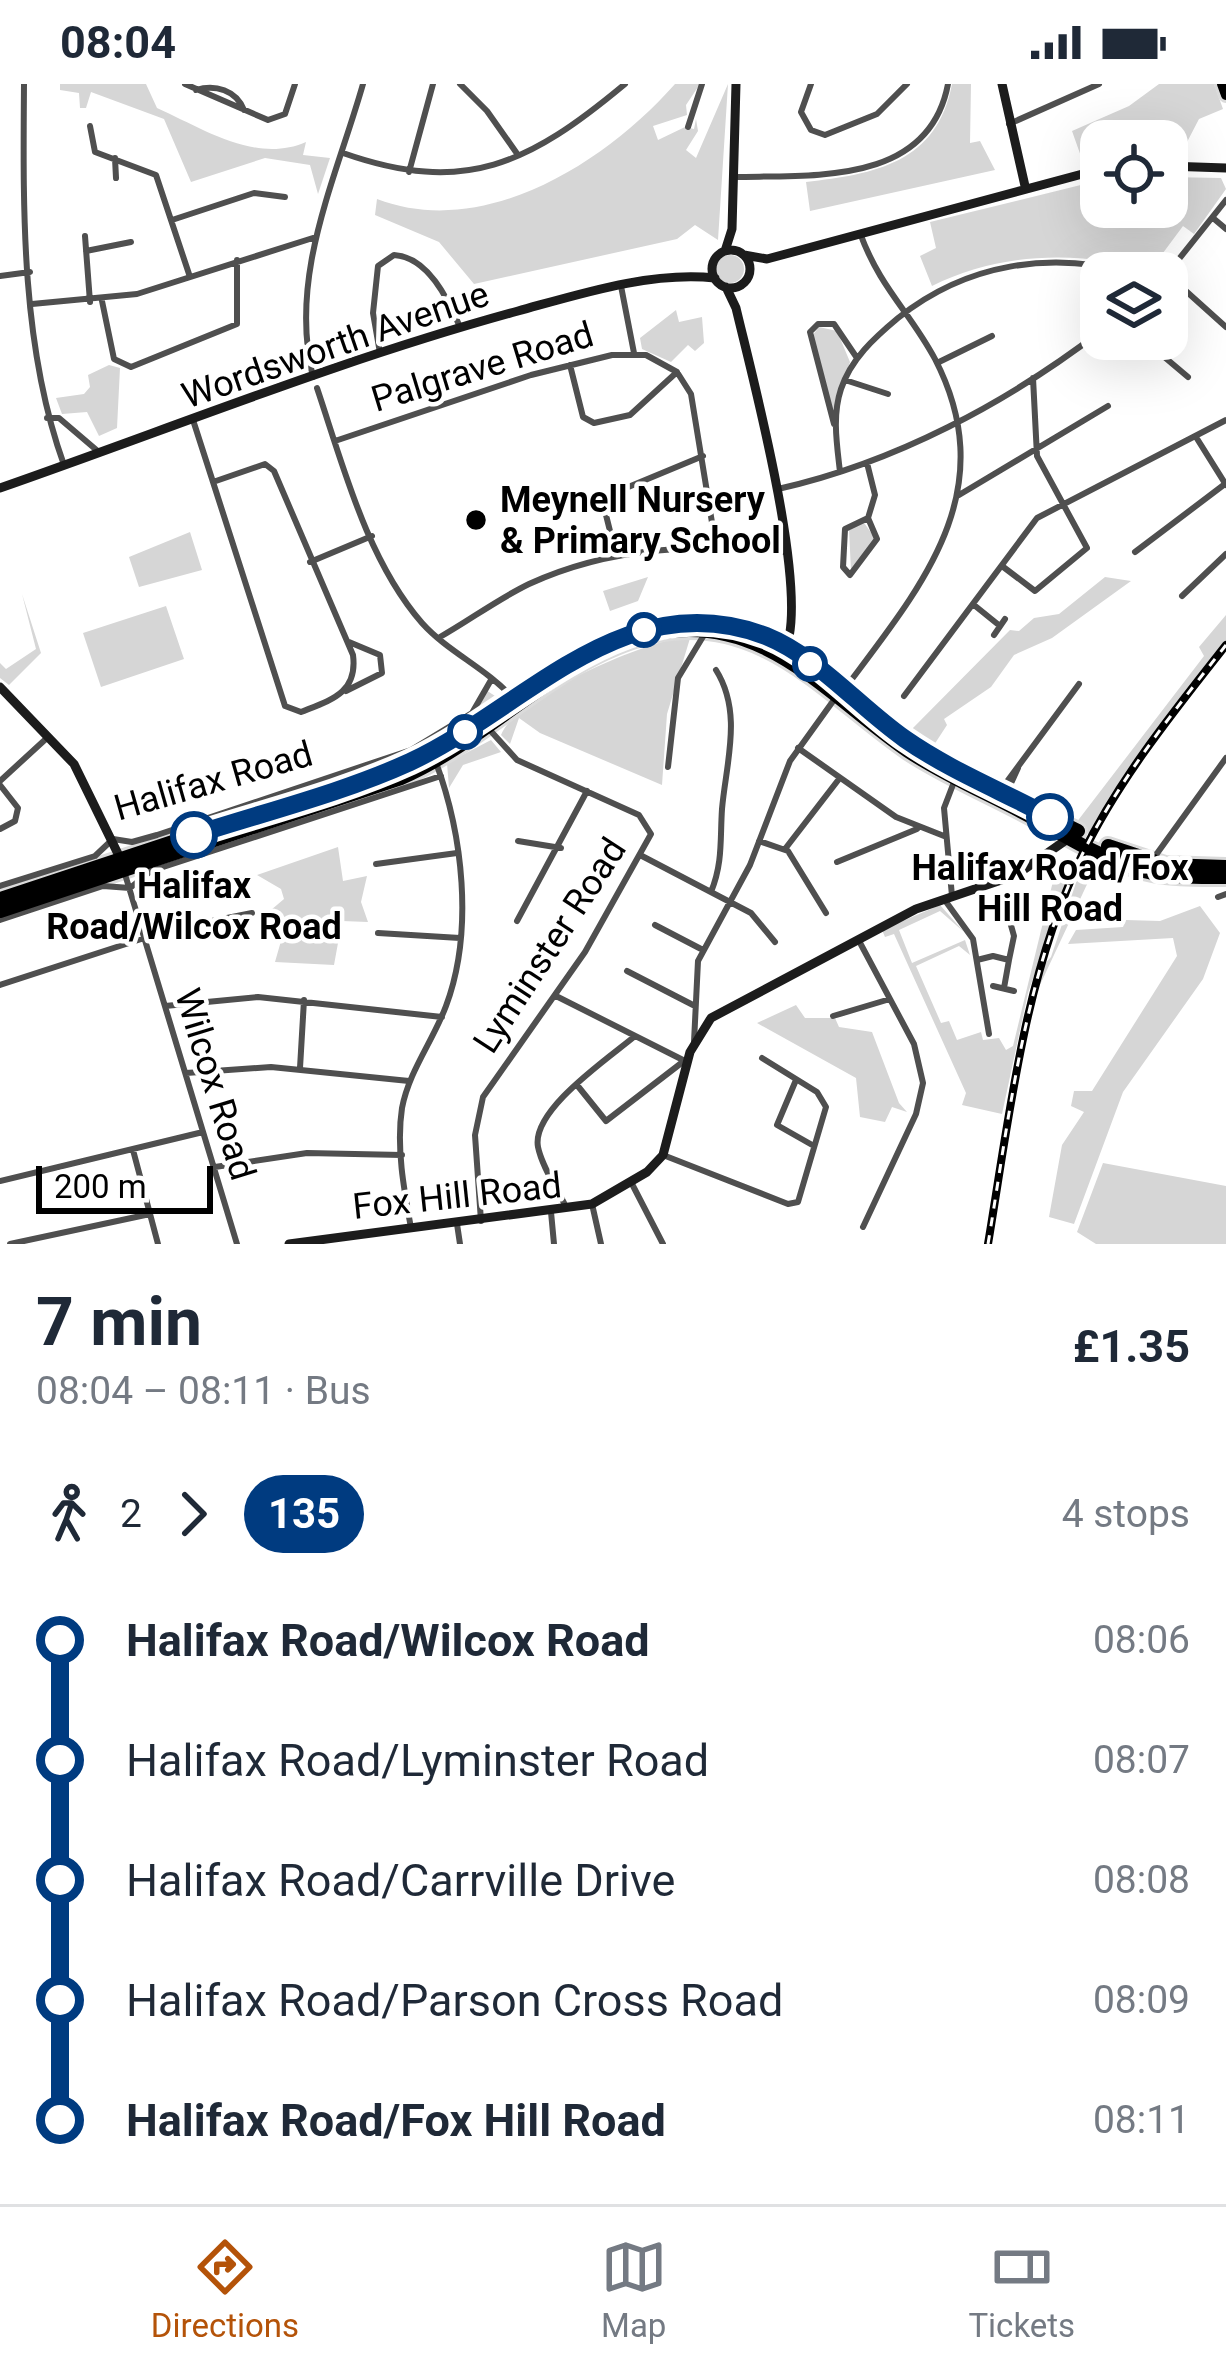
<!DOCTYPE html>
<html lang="en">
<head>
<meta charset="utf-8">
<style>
	:root { --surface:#fff; --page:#f6f6f7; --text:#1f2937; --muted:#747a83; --line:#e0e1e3; --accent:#b45309 }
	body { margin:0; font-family:Roboto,sans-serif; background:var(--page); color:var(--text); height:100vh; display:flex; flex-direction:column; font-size:45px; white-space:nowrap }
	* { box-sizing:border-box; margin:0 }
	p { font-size:39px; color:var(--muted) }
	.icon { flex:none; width:66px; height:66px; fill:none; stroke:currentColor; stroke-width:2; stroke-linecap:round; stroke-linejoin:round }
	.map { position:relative; height:1160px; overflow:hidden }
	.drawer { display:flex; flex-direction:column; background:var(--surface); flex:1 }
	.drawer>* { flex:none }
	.badge { padding:0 24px; border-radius:39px; font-size:42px; line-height:78px }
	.buttons { position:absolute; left:1080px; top:36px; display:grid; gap:24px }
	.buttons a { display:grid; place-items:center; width:108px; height:108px; border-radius:24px; background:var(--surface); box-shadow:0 12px 48px #0002; font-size:60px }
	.scale { position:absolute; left:36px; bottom:30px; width:177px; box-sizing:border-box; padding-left:12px; border:6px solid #000; border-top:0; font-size:33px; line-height:42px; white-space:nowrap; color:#000; -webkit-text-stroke:9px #fff; paint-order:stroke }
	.map>.badge { position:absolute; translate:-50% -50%; box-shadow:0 0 0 6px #fff }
	.legs { display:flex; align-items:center; gap:18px; height:132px; padding:0 36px; font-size:39px }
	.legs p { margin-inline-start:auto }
	.headline { display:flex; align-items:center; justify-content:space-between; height:204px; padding:0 36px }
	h1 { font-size:66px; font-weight:700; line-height:90px }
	ul { padding:0 36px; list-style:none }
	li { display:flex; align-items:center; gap:42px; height:120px; font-size:45px }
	li i { display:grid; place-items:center; width:18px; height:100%; margin:0 15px; background:currentColor }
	li i::after { content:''; width:30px; height:30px; margin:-15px; border:9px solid; border-radius:50%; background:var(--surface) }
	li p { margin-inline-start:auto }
	li:first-child i { background:linear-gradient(#0000 50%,currentColor 0) }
	li:last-child i { background:linear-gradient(currentColor 50%,#0000 0) }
	.status { display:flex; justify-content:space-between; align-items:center; height:84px; padding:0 60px; background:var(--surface); direction:ltr }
	.status svg { height:33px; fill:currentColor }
	.dock { display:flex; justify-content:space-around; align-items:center; height:168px; border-top:3px solid var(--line); background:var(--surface); font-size:33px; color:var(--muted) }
	.dock a { display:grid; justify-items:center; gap:6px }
	.dock .selected { color:var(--accent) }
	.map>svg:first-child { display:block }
	.green { fill:#d6d6d6 }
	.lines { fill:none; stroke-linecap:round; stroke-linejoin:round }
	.primary-casing { stroke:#dbdbdb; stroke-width:16 }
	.highway-casing { stroke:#dbdbdb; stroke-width:20 }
	.street { stroke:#4f4f4f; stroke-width:6 }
	.secondary { stroke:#1c1c1c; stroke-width:9 }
	.primary { stroke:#000; stroke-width:10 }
	.highway { stroke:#000; stroke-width:14 }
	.rail-casing { stroke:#000; stroke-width:8 }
	.rail { stroke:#fff; stroke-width:3; stroke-dasharray:9; stroke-linecap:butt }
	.line-1-casing { stroke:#fff; stroke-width:27 }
	.line-1 { stroke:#003b80; stroke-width:18 }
	.poi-dot { fill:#000; stroke:#fff; stroke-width:4.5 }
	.stop-1-dot { fill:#fff; stroke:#003b80; stroke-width:6 }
	.labels { text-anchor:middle; stroke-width:9; stroke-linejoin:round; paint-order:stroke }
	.street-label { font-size:36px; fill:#000; stroke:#fff }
	.poi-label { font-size:36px; font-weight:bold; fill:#000; stroke:#fff; text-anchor:start }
	.stop-label { font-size:36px; font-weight:bold; fill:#000; stroke:#fff }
</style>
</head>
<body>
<div class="status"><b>08:04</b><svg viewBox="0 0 49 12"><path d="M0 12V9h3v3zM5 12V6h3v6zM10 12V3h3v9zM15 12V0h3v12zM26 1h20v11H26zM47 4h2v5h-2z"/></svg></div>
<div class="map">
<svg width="1226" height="1160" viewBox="0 0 1226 1160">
	<rect width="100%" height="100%" fill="#fff"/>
	<path class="green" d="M60,0H146L157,24C204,45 256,80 306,58L303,71L330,74L318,110L310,81L265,74L191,98L164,35L91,8L86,24H80L79,9L60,6Z
		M675,0H700L686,21L687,31L653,42L658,56L685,43L694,45L696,35L698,47L686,66L696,74L728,0L718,156L695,141L677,155L474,200L439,158L375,131L377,115C484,156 605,79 675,0Z
		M952,0H971L970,59L980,57L995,86L810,127L806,98C875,90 937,79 952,0Z
		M1159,0H1214L1223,25L1199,35L1186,60L1187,77H1167V57H1101V78H1083L1072,47L1129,22Z
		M1167,93L1221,94L1226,105L1194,150L1183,142L1160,173L1149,177L1156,189C1084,166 1003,167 932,202L920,172L936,164L930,138L1101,96V123H1167Z
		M716 185a14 14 0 1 1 28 0a14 14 0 1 1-28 0Z
		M676,226L679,238L702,233L704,259L695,267L688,261L671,278L642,265L640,254Z
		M819,243L837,247L850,278L833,330L812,252Z
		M109,281L120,284L117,344L99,352L87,328L62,330L56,314L84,310L90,303L88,291Z
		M862,436L875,454L851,487L849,445Z
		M190,448L202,486L139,503L129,473Z
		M648,493L638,517L610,527L603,507Z
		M1105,493L1131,497L1052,554L1014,571L991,603L944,635L947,641L932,664L910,647L1010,546L1019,547L1034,534L1059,530Z
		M22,510L41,569L9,601L0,594V579L6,585L36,565Z
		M166,522L184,575L101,603L83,549Z
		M1226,531V557L1142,665L1089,750L1078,744L1076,739L1204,572L1199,563Z
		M691,551L667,630L662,701L540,649L519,634L510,660L501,651C516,611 647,557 691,551Z
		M486,606L495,612L493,624L427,667L200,743L199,738C266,716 463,674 486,606Z
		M491,656L501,668L463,681L449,704L447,679Z
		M338,763L343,797L367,792L361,818L368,838L342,837L334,881L275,878L285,843L271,826L284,815L281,805L257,791Z
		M1085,772L1097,779L1039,903L1041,884L1051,873Z
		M1073,777L1028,909L1002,1030L962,1021L966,1009L894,850L885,853L882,846L940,821L964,848L940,827L899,846L912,879L965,856L970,871L959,862L916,882L941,939L949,937L957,956L981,948L983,956L999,954L1006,966L1013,962L1054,793L1062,795Z
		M1200,822L1220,849L1203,895L1123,1008L1074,1140L1049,1133L1062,1061L1084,1028L1071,1022L1074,1007H1092L1177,872L1173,854L1068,860L1076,846L1123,843L1126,836L1160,837Z
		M796,921L805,934H835L839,943L872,948L899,1019L907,1028L892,1023L885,1038L860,1033L856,994L757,939Z
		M1103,1079L1226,1102V1160H1096L1077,1148Z"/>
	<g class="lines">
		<defs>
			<path id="primary" d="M1222,0L1226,11"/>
			<path id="highway" d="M963,690L1078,747
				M1108,762L1165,781L1226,783
				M0,815L399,683L453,656L584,569
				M0,827L401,694C489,656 558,572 653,550C762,526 828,612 908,667C949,694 994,712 1037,736C1070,755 1107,777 1144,787C1171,794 1199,793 1226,793"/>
		</defs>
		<use href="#primary" class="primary-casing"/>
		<use href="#highway" class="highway-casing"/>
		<path class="street" d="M24,0C23,126 21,262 64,381
			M185,0L268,36L285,30L295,0
			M460,0L487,27L518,71
			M811,0L801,28L811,46L825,51L877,30L907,0
			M196,6C215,0 236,6 244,26
			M1009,40L1099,0
			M90,42L95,68L156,91L190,193
			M688,43L702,0
			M343,69C465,112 529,80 625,0
			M115,74L116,94
			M409,88L433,0
			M735,93C815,91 929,101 948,0
			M1213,134L1226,145
			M172,136L254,109L285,113
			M85,152L90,218
			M86,167L131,158
			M1167,190L1226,116
			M1167,190L1226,243
			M0,192L30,188
			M621,202L634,269
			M102,217L114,275L131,283L237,240V176
			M32,220L137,210L316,153
			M1143,255L1188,293
			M380,269L373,229L378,182L394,171C428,173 448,215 460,243
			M937,279L992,252
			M570,281L583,333L594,339L630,331L677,288
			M313,293C288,192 336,95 363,0
			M845,296L888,310
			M317,304C343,381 367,476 422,539C448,568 486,584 513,614
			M47,334H59L100,369
			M193,336L213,398L265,380L274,387L353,571C358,609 331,616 301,628L285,622L213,398
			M834,340L810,248L818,240H834L857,274
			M1196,353L1226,401
			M335,357L531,291L612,271H646L677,288L691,310L716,463
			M867,379L875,411L868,434L877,455L850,491L843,483L845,445L868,434
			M840,388C837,361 832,332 841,305C851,275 874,254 898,234C967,179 1049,167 1134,189
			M778,405C894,379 1007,319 1101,247
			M959,411L1108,322
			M1135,468L1225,400
			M616,471L604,423L609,411L703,372
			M310,478L372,452
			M1002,482L1035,507L1087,464L1037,372L1033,294
			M1182,512L1226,470
			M974,521L1000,542
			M994,551L1005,535
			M440,553C470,536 498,515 529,500C612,462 696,460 786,468
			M346,607L382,589L380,571L349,558
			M843,607C920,504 1004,409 935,275C910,228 880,204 860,149
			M904,612L1037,434L1226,336
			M798,664L896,733L944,752
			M668,683L678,594L704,551
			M0,697L48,653
			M0,701L18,724L15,737L0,745
			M1000,707L1079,600
			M1006,710L1018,684
			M518,757L561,764
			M759,757L788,767L826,829
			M785,765L839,695
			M642,772L751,829L775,858
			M1153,775L1226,674
			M837,778L917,745
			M376,780L457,769
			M124,787L237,1160
			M0,802L95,772L113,755L132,758L157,751L411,666L472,629L491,596
			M711,808C723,779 720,755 722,725C726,679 743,629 716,586
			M952,812L944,724L954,698
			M1218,813L1226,810
			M944,815L973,855L989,950
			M0,836L103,802L130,804L151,787L441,692
			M517,837L587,707
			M655,841L703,866
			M378,849L460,854
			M858,855L914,960L923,999L916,1030L863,1143
			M977,876L993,872L1009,876L1014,852L1005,820L990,826
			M627,887L693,921
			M0,901L172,845L252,829
			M993,902L1014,907
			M1004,904L1009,876
			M556,912L687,978
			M165,922L258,913L442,933
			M833,932L890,915
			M694,958L698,877L750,781L790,677L836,613
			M300,984L304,916
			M186,989L271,983L409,997
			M796,996L777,1041L814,1062
			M577,1001L606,1037L684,977
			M133,1066L158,1160
			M663,1071L788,1120L798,1118L826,1023L817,1008L762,974
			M215,1083L307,1069L402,1071
			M0,1097L203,1048
			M631,1098L663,1160
			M592,1120L601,1160
			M566,1123C557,1104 542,1083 538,1063C531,1026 609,974 635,952
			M551,1128L554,1160
			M481,1137L475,1051L483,1013L585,868L651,750L639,731L517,676L488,644
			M457,1140L460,1160
			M411,1144C404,1106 396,1063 402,1024C409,987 433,957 446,922C474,847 463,750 435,676
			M10,1160L150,1130"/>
		<path class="secondary" d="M1002,0L1025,102
			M1167,82L1226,84
			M712 185a19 19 0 1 1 38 0a19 19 0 1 1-38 0Z
			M725,167L732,145L736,0
			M744,171L767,175L1101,85
			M726,203L736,224C751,288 814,520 783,570
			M0,404C172,344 342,275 518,227C580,210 651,187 715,194
			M0,603L74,680L121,776
			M289,1160L592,1120L647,1088L663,1071L690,968L711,934L916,825L1016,791L1069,754"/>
		<use href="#primary" class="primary"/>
		<use href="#highway" class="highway"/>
		<defs>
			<path id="rail" d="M988,1160C1010,1028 1024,893 1082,771C1119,695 1174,627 1226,561"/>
		</defs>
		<use href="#rail" class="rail-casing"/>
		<use href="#rail" class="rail"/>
	</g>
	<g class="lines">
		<defs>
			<path id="line-1" d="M194,751C265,728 342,709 410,678C526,624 624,498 766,552C818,573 859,623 905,655C951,687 1002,707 1050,733"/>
		</defs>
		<use href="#line-1" class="line-1-casing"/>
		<use href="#line-1" class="line-1"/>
	</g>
	<circle class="poi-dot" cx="476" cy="436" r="12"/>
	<g class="stop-1-dot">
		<circle cx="644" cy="546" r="15"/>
		<circle cx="810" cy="580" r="15"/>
		<circle cx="465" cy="648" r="15"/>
		<circle cx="1050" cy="733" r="21"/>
		<circle cx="194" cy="751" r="21"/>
	</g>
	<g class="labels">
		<g class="street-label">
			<text transform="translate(335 260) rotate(-19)" y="13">Wordsworth Avenue</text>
			<text transform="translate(482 282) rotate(-17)" y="13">Palgrave Road</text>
			<text transform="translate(213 696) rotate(-16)" y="13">Halifax Road</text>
			<text transform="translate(549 861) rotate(-57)" y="13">Lyminster Road</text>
			<text transform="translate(216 1000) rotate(73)" y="13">Wilcox Road</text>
			<text transform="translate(457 1111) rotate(-6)" y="13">Fox Hill Road</text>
		</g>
		<g class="poi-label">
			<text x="500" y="428">Meynell Nursery<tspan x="500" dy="41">&amp; Primary School</tspan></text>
		</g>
		<g class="stop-label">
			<text x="1050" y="796">Halifax Road/Fox<tspan x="1050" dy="41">Hill Road</tspan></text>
			<text x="194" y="814">Halifax<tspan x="194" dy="41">Road/Wilcox Road</tspan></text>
		</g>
	</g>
</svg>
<div class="buttons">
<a><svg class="icon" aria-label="locate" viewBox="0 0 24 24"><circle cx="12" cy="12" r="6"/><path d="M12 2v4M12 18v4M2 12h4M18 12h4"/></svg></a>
<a><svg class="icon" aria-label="layers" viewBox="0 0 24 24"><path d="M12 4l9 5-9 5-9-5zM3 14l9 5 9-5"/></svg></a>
</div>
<div class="scale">200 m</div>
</div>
<section class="drawer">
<div class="headline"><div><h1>7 min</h1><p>08:04 – 08:11 · Bus</p></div><b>£1.35</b></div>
<div class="legs"><svg class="icon" aria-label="walk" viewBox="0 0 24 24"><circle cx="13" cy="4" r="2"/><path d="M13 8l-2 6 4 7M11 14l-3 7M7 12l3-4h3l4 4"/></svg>2<svg class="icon" aria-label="forward" viewBox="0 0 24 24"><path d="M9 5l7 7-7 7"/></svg><b class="badge" style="background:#003b80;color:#fff">135</b><p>4 stops</p></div>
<ul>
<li><i style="color:#003b80"></i><b>Halifax Road/Wilcox Road</b><p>08:06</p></li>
<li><i style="color:#003b80"></i><span>Halifax Road/Lyminster Road</span><p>08:07</p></li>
<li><i style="color:#003b80"></i><span>Halifax Road/Carrville Drive</span><p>08:08</p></li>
<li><i style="color:#003b80"></i><span>Halifax Road/Parson Cross Road</span><p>08:09</p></li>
<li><i style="color:#003b80"></i><b>Halifax Road/Fox Hill Road</b><p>08:11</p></li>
</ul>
</section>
<nav class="dock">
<a class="selected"><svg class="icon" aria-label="directions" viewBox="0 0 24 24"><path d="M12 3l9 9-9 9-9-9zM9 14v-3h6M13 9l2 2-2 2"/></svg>Directions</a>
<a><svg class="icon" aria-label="map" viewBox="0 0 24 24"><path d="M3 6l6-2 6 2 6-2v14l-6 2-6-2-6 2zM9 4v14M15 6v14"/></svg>Map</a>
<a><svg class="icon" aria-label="tickets" viewBox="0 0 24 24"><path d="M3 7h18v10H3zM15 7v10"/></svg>Tickets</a>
</nav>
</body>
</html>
